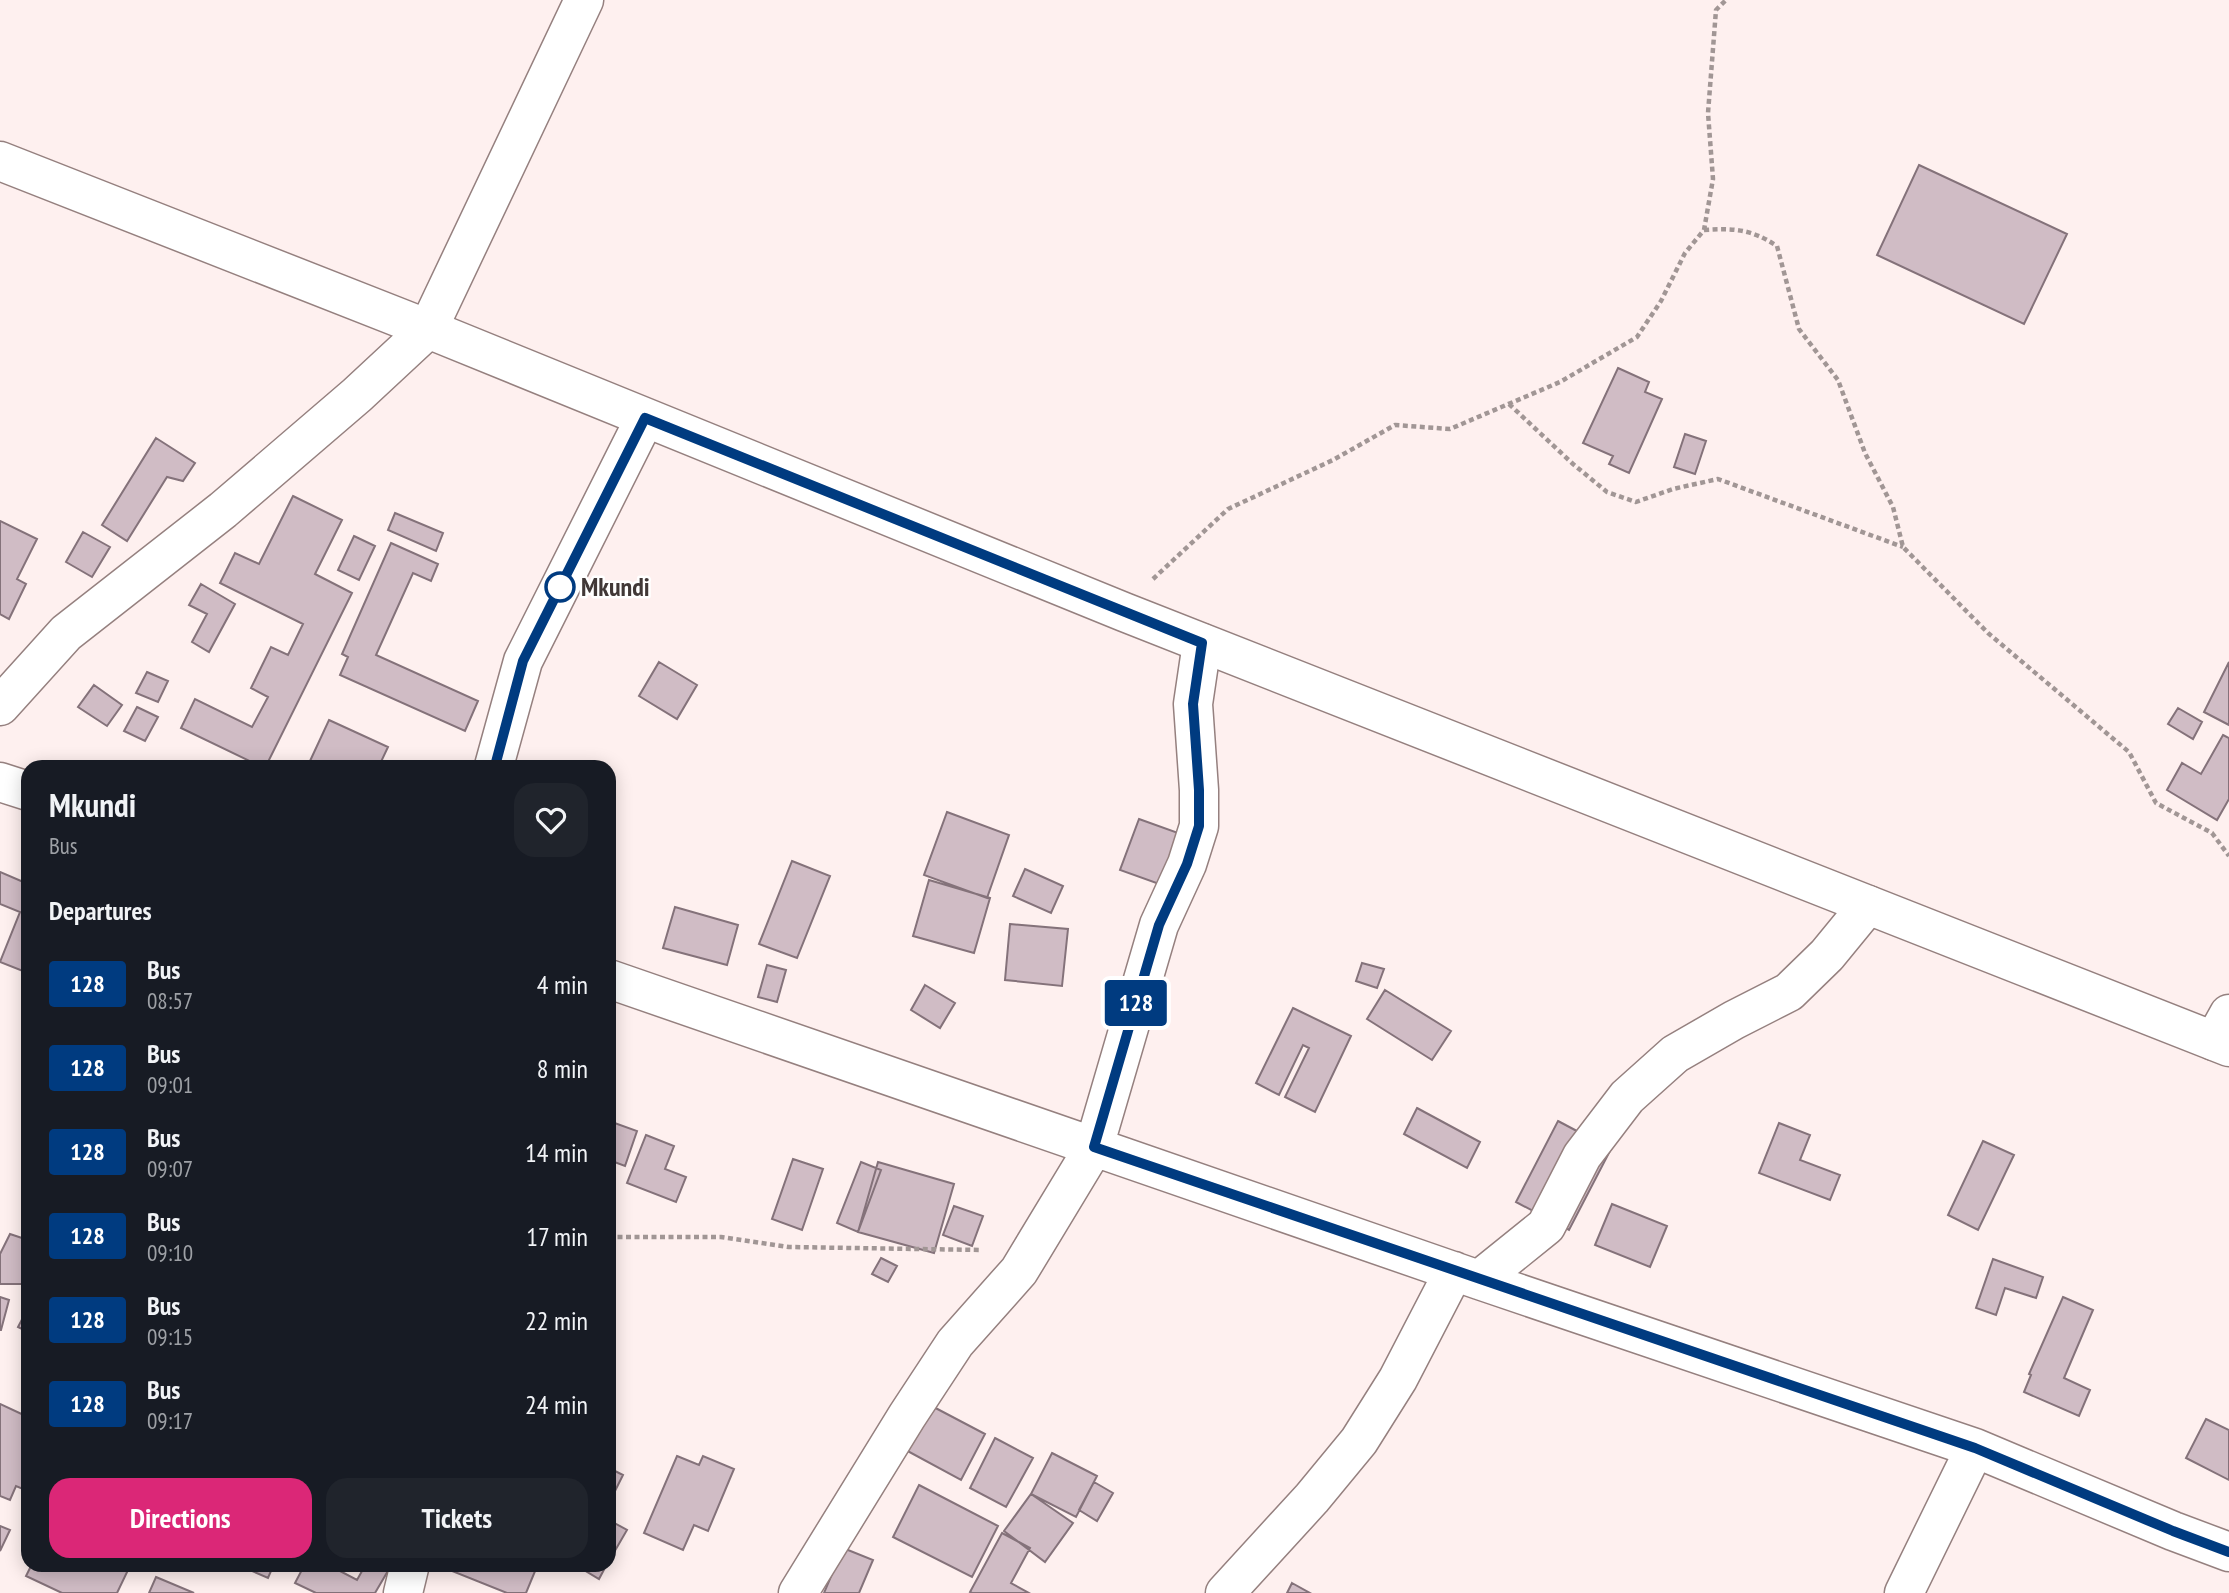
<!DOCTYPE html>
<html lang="en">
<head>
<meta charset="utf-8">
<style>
	:root { --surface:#171b24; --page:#20242c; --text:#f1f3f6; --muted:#9ea1a6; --accent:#db2777 }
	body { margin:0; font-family:"PT Sans Narrow",sans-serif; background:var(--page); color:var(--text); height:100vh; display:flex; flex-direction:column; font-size:26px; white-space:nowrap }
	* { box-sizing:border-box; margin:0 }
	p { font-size:23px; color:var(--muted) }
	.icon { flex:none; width:38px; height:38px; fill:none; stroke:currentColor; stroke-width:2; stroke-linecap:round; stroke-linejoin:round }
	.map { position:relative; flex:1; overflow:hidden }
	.side { position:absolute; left:21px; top:760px; width:595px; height:812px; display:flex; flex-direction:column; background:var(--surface); border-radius:21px; box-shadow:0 4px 18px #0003 }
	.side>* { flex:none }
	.badge { padding:0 14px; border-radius:5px; font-size:24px; line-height:46px }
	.map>.badge { position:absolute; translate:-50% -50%; box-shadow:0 0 0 4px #fff }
	h2 { padding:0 28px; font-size:26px; line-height:63px }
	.round { display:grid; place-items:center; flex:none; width:74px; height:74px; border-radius:21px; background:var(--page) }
	.headline { display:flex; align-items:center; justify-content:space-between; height:119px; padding:0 28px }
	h1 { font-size:33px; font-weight:700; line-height:52px }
	.action { display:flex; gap:14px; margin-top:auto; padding:14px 28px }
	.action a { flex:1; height:80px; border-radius:21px; background:var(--accent); color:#fff; font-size:28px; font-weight:700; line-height:80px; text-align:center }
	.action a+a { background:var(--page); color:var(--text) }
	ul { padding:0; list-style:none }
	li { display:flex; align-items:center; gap:21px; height:84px; padding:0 28px }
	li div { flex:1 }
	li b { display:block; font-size:26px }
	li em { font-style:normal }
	li .badge { min-width:77px; font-weight:700; text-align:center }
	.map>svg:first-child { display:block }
	.building { fill:#d0bcc5; stroke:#84727a; stroke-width:2 }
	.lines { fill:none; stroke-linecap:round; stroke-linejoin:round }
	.minor-casing { stroke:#95807f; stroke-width:41 }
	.trunk-casing { stroke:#95807f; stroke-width:41 }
	.path { stroke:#a19695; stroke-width:4.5; stroke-dasharray:5 3.5; stroke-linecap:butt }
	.minor { stroke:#fff; stroke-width:38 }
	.trunk { stroke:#fff; stroke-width:38 }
	.line-casing { stroke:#fff; stroke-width:16 }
	.line { stroke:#003b80; stroke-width:10 }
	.stop-dot { fill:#fff; stroke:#003b80; stroke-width:3.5 }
	.labels { text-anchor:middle; stroke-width:5; stroke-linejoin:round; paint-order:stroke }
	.stop-label { font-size:26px; font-weight:bold; fill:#413837; stroke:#fff; text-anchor:start }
</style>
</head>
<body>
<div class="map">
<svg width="2229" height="1593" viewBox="0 0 2229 1593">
	<rect width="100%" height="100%" fill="#fef0ef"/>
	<path class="building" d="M1919,165L2067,234L2024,324L1877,255Z
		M1618,368L1649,382L1645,392L1662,399L1629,473L1609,464L1613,456L1583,443Z
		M1685,434L1706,441L1695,474L1674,467Z
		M156,438L195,463L183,481L167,477L127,541L102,525Z
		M293,496L342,520L315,574L352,593L266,766H260L181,728L195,699L252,727L268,697L251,688L271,647L288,655L303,624L220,583L235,553L259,564Z
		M395,513L443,533L436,551L388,530Z
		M0,521L37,539L17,579L26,584L9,619L0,614Z
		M83,532L110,547L92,577L66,562Z
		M354,536L375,546L359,580L338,570Z
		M391,543L438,564L431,581L413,573L376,655L478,701L465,731L340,675L348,657L342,654Z
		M201,584L235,604L209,652L192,642L207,614L189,605Z
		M659,662L697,685L677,719L639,696Z
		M2229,662V725L2204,712Z
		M147,672L168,681L158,702L136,693Z
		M94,685L122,705L107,726L78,707Z
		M137,707L158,717L145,741L124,731Z
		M2178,708L2202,722L2193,739L2168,724Z
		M329,720L388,747L379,766H324L310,761Z
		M2223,735L2229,738V799L2217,820L2167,790L2182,763L2201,774Z
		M947,812L1009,835L987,898L924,875Z
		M1139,819L1181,834L1162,885L1120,870Z
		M792,861L830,876L797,958L759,944Z
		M1025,869L1063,886L1051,913L1013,896Z
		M0,872L28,884V973L0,962L20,912L0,904Z
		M929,880L990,898L974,953L913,936Z
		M675,907L738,925L727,965L663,948Z
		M1010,924L1068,929L1062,986L1005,980Z
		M1362,963L1384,969L1377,988L1356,981Z
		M767,965L786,970L777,1002L758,997Z
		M925,985L955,1003L940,1028L911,1010Z
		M1385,990L1451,1031L1432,1060L1367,1019Z
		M1293,1008L1351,1036L1315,1112L1285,1097L1309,1048L1303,1045L1279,1095L1256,1083Z
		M1417,1108L1480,1142L1467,1168L1404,1134Z
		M609,1121L637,1131L625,1166L609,1160Z
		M1558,1121L1611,1149L1569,1230L1516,1202Z
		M1779,1123L1810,1135L1800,1160L1840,1175L1830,1200L1759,1173Z
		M646,1135L674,1146L665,1169L686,1177L676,1202L627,1183Z
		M1983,1141L2014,1155L1978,1230L1948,1215Z
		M793,1159L823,1169L802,1230L772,1219Z
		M861,1162L881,1170L858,1232L837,1223Z
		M878,1162L954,1184L934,1253L858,1232Z
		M1612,1204L1667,1226L1650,1267L1595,1245Z
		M954,1206L983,1216L972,1246L943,1235Z
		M10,1234L28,1240V1284H0V1254Z
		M881,1258L897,1266L888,1282L872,1274Z
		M1993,1259L2043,1277L2036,1298L2005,1288L1996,1315L1976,1308Z
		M0,1297L9,1300L1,1330H0Z
		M2063,1297L2093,1310L2064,1378L2090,1390L2079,1416L2024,1392L2031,1375L2029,1374Z
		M28,1308V1332L18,1327Z
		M926,1403L985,1434L961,1480L902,1448Z
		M0,1404L28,1417V1479L23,1489L16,1486L10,1500L0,1496Z
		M2206,1419L2229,1430V1480L2186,1458Z
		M995,1438L1033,1458L1006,1507L970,1488Z
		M1052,1453L1097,1476L1076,1517L1031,1494Z
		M677,1456L699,1465L703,1456L734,1469L708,1531L694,1525L683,1550L644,1533Z
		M609,1468L623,1475L610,1501L609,1500Z
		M1094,1482L1113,1493L1097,1521L1079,1510Z
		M919,1485L998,1526L972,1577L893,1537Z
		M1031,1494L1073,1523L1045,1562L1004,1531Z
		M609,1520L627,1530L609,1561Z
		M0,1526L10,1530L0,1551Z
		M1002,1533L1030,1548L1011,1583L1029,1593H972L970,1592Z
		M843,1548L873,1560L859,1593H824Z
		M32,1564H121L129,1568L117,1593H62L26,1576Z
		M236,1564H274L268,1578Z
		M305,1564H341L338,1570L357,1580L366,1564H392L375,1593H316L295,1583Z
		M455,1564H538L526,1593H507L452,1571Z
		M574,1564H607L599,1579Z
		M156,1577L194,1593H149Z
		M1292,1583L1310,1593H1287Z"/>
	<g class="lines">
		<defs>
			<path id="minor" d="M0,706L66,633L223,510L357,395L428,329L584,0
				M494,766L523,661L645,418
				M0,782L28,791
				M609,979L1479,1280L1975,1448L2173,1531L2229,1552
				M2214,1041L2229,1014
				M1479,1280L1546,1226L1582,1156L1627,1097L1675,1054L1734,1020L1789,992L1827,955L1868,905
				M403,1593L410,1564
				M798,1593L907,1416L955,1343L1019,1271L1094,1147L1159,925L1187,864L1199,826V790L1193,704L1202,643
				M1225,1593L1312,1498L1359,1441L1398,1379L1454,1271
				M1904,1593L1975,1448"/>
			<path id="trunk" d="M0,161L428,329L1124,612L2229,1047"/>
		</defs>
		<use href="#minor" class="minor-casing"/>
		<use href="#trunk" class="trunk-casing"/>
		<path class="path" d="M1704,230C1734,228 1751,229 1777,246L1799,329L1838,380L1865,453L1893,507L1903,547L1988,633L2129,752L2156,803L2212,833L2229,856
			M1509,404L1573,464L1607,492L1636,502L1673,489L1718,479L1903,547
			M1153,579L1228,509L1333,460L1395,425L1450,429L1560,382L1637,337L1661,301L1685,253L1704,230L1713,179L1708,113L1716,10L1726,0
			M609,1237H721L789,1247L982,1250"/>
		<use href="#minor" class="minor"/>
		<use href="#trunk" class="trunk"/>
	</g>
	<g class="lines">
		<defs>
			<path id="line" d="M495,766L523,661L645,418L1202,643L1193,704L1199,790V826L1187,864L1159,925L1094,1147L1975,1448L2173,1531L2229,1552"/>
		</defs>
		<use href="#line" class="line-casing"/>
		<use href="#line" class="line"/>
	</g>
	<circle class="stop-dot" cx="560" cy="587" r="14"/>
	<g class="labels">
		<g class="stop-label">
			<text x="581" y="596">Mkundi</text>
		</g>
	</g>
</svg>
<b class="badge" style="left:1136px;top:1003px;background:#003b80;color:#fff">128</b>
<section class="side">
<div class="headline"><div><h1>Mkundi</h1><p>Bus</p></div><a class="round"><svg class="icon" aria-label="heart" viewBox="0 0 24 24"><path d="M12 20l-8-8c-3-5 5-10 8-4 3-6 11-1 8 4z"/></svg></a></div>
<h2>Departures</h2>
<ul>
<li><span class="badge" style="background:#003b80;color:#fff">128</span><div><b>Bus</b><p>08:57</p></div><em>4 min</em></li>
<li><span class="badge" style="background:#003b80;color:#fff">128</span><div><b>Bus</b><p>09:01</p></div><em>8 min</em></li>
<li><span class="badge" style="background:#003b80;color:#fff">128</span><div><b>Bus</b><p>09:07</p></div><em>14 min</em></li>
<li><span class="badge" style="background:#003b80;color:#fff">128</span><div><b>Bus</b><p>09:10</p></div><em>17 min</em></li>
<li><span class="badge" style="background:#003b80;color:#fff">128</span><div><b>Bus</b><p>09:15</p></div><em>22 min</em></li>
<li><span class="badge" style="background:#003b80;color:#fff">128</span><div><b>Bus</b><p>09:17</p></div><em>24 min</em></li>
</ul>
<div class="action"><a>Directions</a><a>Tickets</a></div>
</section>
</div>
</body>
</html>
